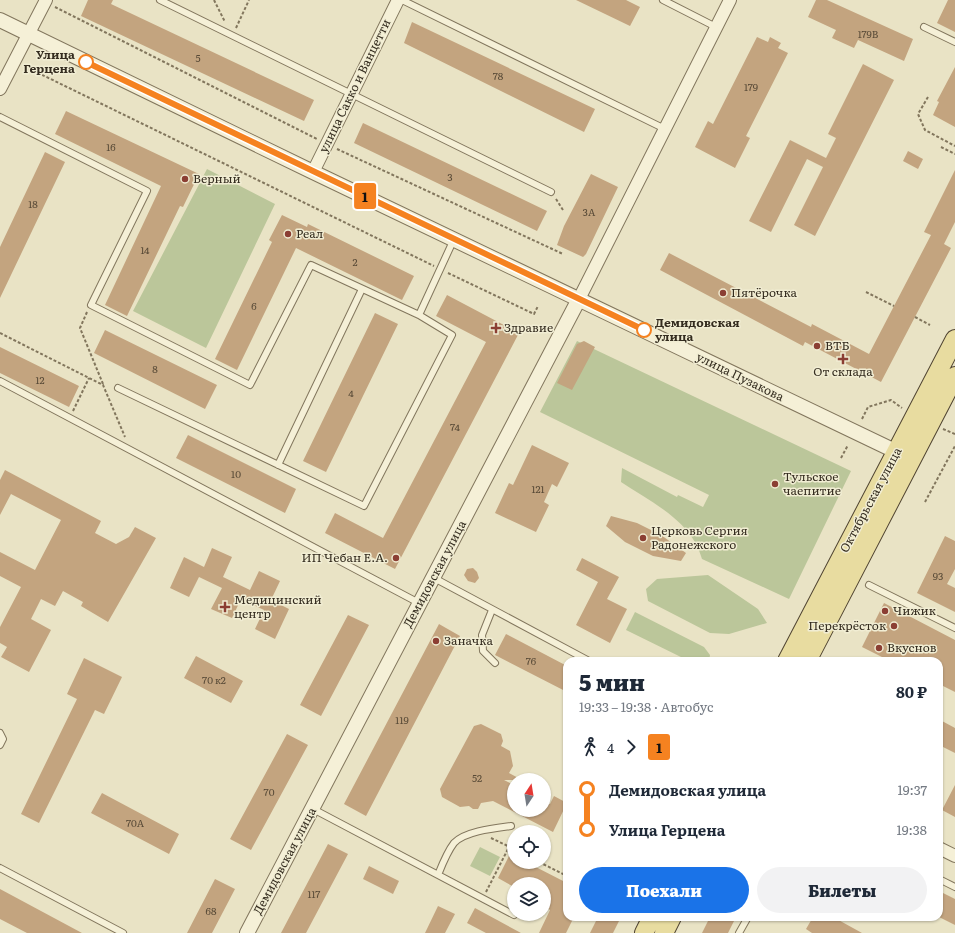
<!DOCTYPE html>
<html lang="ru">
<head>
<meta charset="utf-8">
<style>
	:root { --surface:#fff; --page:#f2f2f3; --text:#1f2937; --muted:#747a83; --accent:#1a73e8 }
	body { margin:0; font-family:Literata,serif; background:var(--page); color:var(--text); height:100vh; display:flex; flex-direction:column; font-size:15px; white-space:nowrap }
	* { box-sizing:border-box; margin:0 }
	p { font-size:13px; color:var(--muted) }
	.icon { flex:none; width:22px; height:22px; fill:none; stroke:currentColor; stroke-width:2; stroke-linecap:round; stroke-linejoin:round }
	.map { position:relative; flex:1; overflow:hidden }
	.details { position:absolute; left:563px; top:657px; width:380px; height:264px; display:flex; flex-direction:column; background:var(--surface); border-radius:12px; box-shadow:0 1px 3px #0004 }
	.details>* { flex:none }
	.badge { padding:0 8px; border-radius:3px; font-size:14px; line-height:26px }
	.needle { width:26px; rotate:12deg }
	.buttons { position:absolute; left:507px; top:773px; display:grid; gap:8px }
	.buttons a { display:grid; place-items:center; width:44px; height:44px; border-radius:50%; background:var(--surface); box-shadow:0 1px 3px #0004; font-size:20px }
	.map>.badge { position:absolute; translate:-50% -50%; box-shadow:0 0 0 2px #fff }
	.legs { display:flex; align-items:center; gap:6px; height:44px; padding:0 16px; font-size:13px }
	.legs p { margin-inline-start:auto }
	.headline { display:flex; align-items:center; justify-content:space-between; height:68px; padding:0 16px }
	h1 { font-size:22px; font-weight:800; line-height:30px }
	.action { display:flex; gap:8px; margin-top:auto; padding:8px 16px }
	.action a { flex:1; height:46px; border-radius:24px; background:var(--accent); color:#fff; font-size:16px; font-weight:800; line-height:46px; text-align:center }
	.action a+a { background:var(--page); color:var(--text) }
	ul { padding:0 16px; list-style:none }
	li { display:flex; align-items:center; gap:14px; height:40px; font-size:15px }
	li i { display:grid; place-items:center; width:6px; height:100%; margin:0 5px; background:currentColor }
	li i::after { content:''; width:10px; height:10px; margin:-5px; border:3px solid; border-radius:50%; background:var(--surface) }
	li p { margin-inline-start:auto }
	li:first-child i { background:linear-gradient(#0000 50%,currentColor 0) }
	li:last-child i { background:linear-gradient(currentColor 50%,#0000 0) }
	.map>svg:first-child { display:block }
	.green { fill:#bbc69a }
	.building { fill:#c3a47f }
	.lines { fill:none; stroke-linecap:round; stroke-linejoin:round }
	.service-casing { stroke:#82765d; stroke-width:8 }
	.minor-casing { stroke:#82765d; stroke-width:14 }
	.tertiary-casing { stroke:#82765d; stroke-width:16 }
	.primary-casing { stroke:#504431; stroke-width:20 }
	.path { stroke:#82765d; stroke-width:2; stroke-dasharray:3 2; stroke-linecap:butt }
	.service { stroke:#f5f0d7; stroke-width:6 }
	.minor { stroke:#f5f0d7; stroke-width:12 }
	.tertiary { stroke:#f5f0d7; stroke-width:14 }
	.primary { stroke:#e8dca0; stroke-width:18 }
	.line-1-casing { stroke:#fff; stroke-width:9 }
	.line-1 { stroke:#f58220; stroke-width:6 }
	.stop-1-dot { fill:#fff; stroke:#f58220; stroke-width:2 }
	.poi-dot { fill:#8b3e33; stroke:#f1edd3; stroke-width:1.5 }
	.labels { text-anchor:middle; stroke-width:3; stroke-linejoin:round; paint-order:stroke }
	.number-label { font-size:10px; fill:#584a37 }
	.stop-label { font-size:12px; font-weight:bold; fill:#342c1f; stroke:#f1edd3; text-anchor:end }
	.street-label { font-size:12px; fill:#342c1f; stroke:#f1edd3 }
	.poi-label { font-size:12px; fill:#342c1f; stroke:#f1edd3; text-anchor:start }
</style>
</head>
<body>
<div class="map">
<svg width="955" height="933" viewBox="0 0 955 933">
	<rect width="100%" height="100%" fill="#e9e3c5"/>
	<path class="green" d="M207,169L275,204L206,348L133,311Z
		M577,341L851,471L789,599L702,559C692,521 651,502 621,482L622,468L677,497L678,495L703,507L709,495L540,412Z
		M708,575L758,609L767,623L729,634L710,633L648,601L646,589L657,579Z
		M635,612L704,647L710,655L709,661L687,660L626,630Z
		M480,847L500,857L490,876L470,866Z"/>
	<path class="building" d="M88,0H113L111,4L314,100L304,121L81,16Z
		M576,0H626L640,7L630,26Z
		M816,0H827L913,39L904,61L858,40L854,48L832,38L836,30L808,17Z
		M948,0H955V32L937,23Z
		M412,22L595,109L584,132L404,43Z
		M757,37L768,42L770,37L781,43L778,48L788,53L746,136L750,138L735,168L695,147L708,121L713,124Z
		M863,64L894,80L815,236L794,225L823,167L807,159L771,232L749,221L790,140L826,158L836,138L828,134Z
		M955,67V127L933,115L939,102L937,101Z
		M66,111L199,174L183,207L180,206L127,316L105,305L161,186L55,134Z
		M363,123L547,211L537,231L354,143Z
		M908,151L923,159L918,169L903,161Z
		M45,152L65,162L0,298V247Z
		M955,170V222L944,244L951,248L881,382L805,342L803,346L660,270L669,253L811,327L812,324L869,354L931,235L924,232Z
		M591,174L618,187L586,254L583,257L557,245L564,226Z
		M282,215L307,227L308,224L414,276L402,300L296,248L237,370L215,359L272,242L269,240Z
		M447,295L519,333L395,569L325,533L335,513L383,538L486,342L436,316Z
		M375,313L398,324L326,472L303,461Z
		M105,330L217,385L205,409L94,353Z
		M584,341L595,347L572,390L557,383L577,344Z
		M0,347L79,386L69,407L0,373Z
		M188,435L296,489L285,513L176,458Z
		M532,445L569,463L557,487L552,484L544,502L549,505L536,532L495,513L509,483L513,485Z
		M5,470L101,521L95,533L116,544L129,537L135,527L156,538L108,622L81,606L83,602L63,591L55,606L41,599L31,619L51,630L29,672L1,657L7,647L0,643V627L21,587L0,576V552L35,570L61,520L11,494L0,515V480Z
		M611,516L637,523L661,535L686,553L681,561L653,556L625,542L606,526Z
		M945,536L955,541V569L947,584L955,588V612L917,593Z
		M212,548L232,557L223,577L250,590L259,571L280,581L271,600L289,609L275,639L255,629L264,610L241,599L232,618L211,609L222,588L199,577L189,597L170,588L184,557L204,567Z
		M582,558L619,577L607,599L627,609L610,643L576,625L598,582L576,570Z
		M473,568L477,572L479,578L475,583L468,581L464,575L467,569Z
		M884,603L955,640V692L939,684V661H890L862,647Z
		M348,615L369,625L321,716L300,705Z
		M439,624L460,636L366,816L344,804Z
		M506,634L567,666V692L495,655Z
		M196,656L243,681L231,703L184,678Z
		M84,658L122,677L104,714L95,710L39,823L21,814L77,699L67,694Z
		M942,721L955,728V753L939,745V728Z
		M481,724L501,734L503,741L501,746L510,751L513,766L509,773L522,780H504L514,785V810H544V801L550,804L554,796L567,803L553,832L493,801L481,803L478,809H473L469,806L460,807L442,797L440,789L474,726Z
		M287,734L308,745L251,850L230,839Z
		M955,785V817L942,810Z
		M102,793L179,834L169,854L91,813Z
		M328,844L348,854L306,933H281Z
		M514,846V862H526L567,883V917H574L566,933H539L550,910L544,906V884H514V887L498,878Z
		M369,866L399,881L393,894L363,879Z
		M215,879L235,889L212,933H187Z
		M0,889L82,933H27L0,919Z
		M939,891L955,899V925L939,917Z
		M438,906L455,914L445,933H425Z
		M475,908L521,933H486L467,923Z
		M598,917H621L613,933H590Z
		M710,917H736L728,933H702Z
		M813,917H833L862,933H812L806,929Z"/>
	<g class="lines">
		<defs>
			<path id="service" d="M160,0L551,192
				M402,0L665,129
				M663,0L716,27
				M924,27L955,42
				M0,117L147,191L91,305L250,385L311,265L419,315
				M0,381L419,603
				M118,388L364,506L452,335L419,315L454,239
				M278,465L362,289
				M434,578L589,661
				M869,585L955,628
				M492,610L482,635L483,651L495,663
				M0,733L3,739L0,745
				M313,809L514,915
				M0,868L123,933
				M438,875C442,865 447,852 454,843C465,831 496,828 511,826
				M939,879L955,887
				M739,933L748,917"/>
			<path id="minor" d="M0,89L46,0
				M313,172L398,0
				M579,299L730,0
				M939,848L955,856"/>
			<path id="tertiary" d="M0,20L313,172L897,452
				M247,933L579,299"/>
			<path id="primary" d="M787,661L955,339
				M807,661L955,376
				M644,933L652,917
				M664,933L672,917"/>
		</defs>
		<use href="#service" class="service-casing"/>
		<use href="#minor" class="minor-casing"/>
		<use href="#tertiary" class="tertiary-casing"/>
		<use href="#primary" class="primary-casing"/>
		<path class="path" d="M214,0L225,22
			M55,7L317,139
			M236,28L249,0
			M24,66L434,266
			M928,97L918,114L925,130L955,146
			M941,147L955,154
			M337,149L563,254
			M556,199L563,210
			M448,273L534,314L538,306
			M866,292L894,306
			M87,312L80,328L103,384
			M915,317L930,325
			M0,333L103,385L125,437
			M73,411L89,378
			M862,419L868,407L891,400L902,408
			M943,429L955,434
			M841,458L848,445
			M925,502L955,446
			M491,838L514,849
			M539,862L567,876
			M486,892L509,847"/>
		<use href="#service" class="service"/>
		<use href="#minor" class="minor"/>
		<use href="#tertiary" class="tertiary"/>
		<use href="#primary" class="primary"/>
	</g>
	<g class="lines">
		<defs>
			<path id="line-1" d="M86,62L644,330"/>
		</defs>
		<use href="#line-1" class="line-1-casing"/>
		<use href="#line-1" class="line-1"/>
	</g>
	<g class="stop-1-dot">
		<circle cx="86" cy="62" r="7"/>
		<circle cx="644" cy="330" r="7"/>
	</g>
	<g class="poi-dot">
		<circle cx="185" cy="179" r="4"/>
		<circle cx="288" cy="234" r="4"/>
		<circle cx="723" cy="293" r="4"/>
		<path d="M494 322h4v4h4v4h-4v4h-4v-4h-4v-4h4z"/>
		<circle cx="817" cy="346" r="4"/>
		<path d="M841 353h4v4h4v4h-4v4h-4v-4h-4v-4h4z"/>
		<circle cx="775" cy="484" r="4"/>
		<circle cx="643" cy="538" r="4"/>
		<circle cx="396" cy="558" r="4"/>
		<path d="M223 601h4v4h4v4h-4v4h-4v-4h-4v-4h4z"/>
		<circle cx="885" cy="611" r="4"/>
		<circle cx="894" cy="626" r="4"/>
		<circle cx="436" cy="641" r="4"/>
		<circle cx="879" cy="648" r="4"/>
	</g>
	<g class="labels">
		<g class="number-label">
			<text x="868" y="38">179В</text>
			<text x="198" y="62">5</text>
			<text x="498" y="80">78</text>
			<text x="751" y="91">179</text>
			<text x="111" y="151">16</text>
			<text x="450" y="181">3</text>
			<text x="33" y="208">18</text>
			<text x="589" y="216">3А</text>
			<text x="145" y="254">14</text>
			<text x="355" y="266">2</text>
			<text x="254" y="310">6</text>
			<text x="155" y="373">8</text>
			<text x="40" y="384">12</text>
			<text x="351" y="397">4</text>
			<text x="455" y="431">74</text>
			<text x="236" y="478">10</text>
			<text x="538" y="493">121</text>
			<text x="938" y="580">93</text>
			<text x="531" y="665">76</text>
			<text x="214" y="684">70 к2</text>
			<text x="402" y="724">119</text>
			<text x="477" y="782">52</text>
			<text x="269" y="796">70</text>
			<text x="135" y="827">70А</text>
			<text x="314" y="898">117</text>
			<text x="211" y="915">68</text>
		</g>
		<g class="stop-label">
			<text x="75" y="59">Улица<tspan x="75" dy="14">Герцена</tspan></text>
			<text x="655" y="327" text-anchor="start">Демидовская<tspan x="655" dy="14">улица</tspan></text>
		</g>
		<g class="street-label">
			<text transform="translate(355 86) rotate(-64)" y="4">улица Сакко и Ванцетти</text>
			<text transform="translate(740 377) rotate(26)" y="4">улица Пузакова</text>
			<text transform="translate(871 500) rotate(-62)" y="4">Октябрьская улица</text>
			<text transform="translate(435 574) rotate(-62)" y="4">Демидовская улица</text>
			<text transform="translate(285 861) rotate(-62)" y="4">Демидовская улица</text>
		</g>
		<g class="poi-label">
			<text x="193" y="183">Верный</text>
			<text x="296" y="238">Реал</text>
			<text x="731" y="297">Пятёрочка</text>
			<text x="504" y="332">Здравие</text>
			<text x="825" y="350">ВТБ</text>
			<text x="843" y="376" text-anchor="middle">От склада</text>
			<text x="783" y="481">Тульское<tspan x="783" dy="14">чаепитие</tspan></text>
			<text x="651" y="535">Церковь Сергия<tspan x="651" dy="14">Радонежского</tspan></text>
			<text x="388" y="562" text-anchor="end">ИП Чебан Е.А.</text>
			<text x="234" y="604">Медицинский<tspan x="234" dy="14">центр</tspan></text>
			<text x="893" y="615">Чижик</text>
			<text x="886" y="630" text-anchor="end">Перекрёсток</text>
			<text x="444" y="645">Заначка</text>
			<text x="887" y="652">Вкуснов</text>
		</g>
	</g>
</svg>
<div class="buttons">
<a><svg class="needle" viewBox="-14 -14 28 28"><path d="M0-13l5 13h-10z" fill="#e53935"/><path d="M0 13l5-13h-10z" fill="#747a83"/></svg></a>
<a><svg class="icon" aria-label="locate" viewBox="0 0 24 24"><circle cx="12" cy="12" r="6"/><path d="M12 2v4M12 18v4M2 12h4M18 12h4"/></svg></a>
<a><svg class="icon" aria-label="layers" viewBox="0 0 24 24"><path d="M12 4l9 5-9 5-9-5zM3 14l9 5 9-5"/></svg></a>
</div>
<b class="badge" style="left:365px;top:196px;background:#f58220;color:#111">1</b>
<section class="details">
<div class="headline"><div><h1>5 мин</h1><p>19:33 – 19:38 · Автобус</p></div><b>80 ₽</b></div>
<div class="legs"><svg class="icon" aria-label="walk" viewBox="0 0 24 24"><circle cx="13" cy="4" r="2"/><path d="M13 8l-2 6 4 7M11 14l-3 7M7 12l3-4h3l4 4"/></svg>4<svg class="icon" aria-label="forward" viewBox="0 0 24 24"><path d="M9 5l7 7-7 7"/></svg><b class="badge" style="background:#f58220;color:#111">1</b></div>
<ul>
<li><i style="color:#f58220"></i><b>Демидовская улица</b><p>19:37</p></li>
<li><i style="color:#f58220"></i><b>Улица Герцена</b><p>19:38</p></li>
</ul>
<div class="action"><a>Поехали</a><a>Билеты</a></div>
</section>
</div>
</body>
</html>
